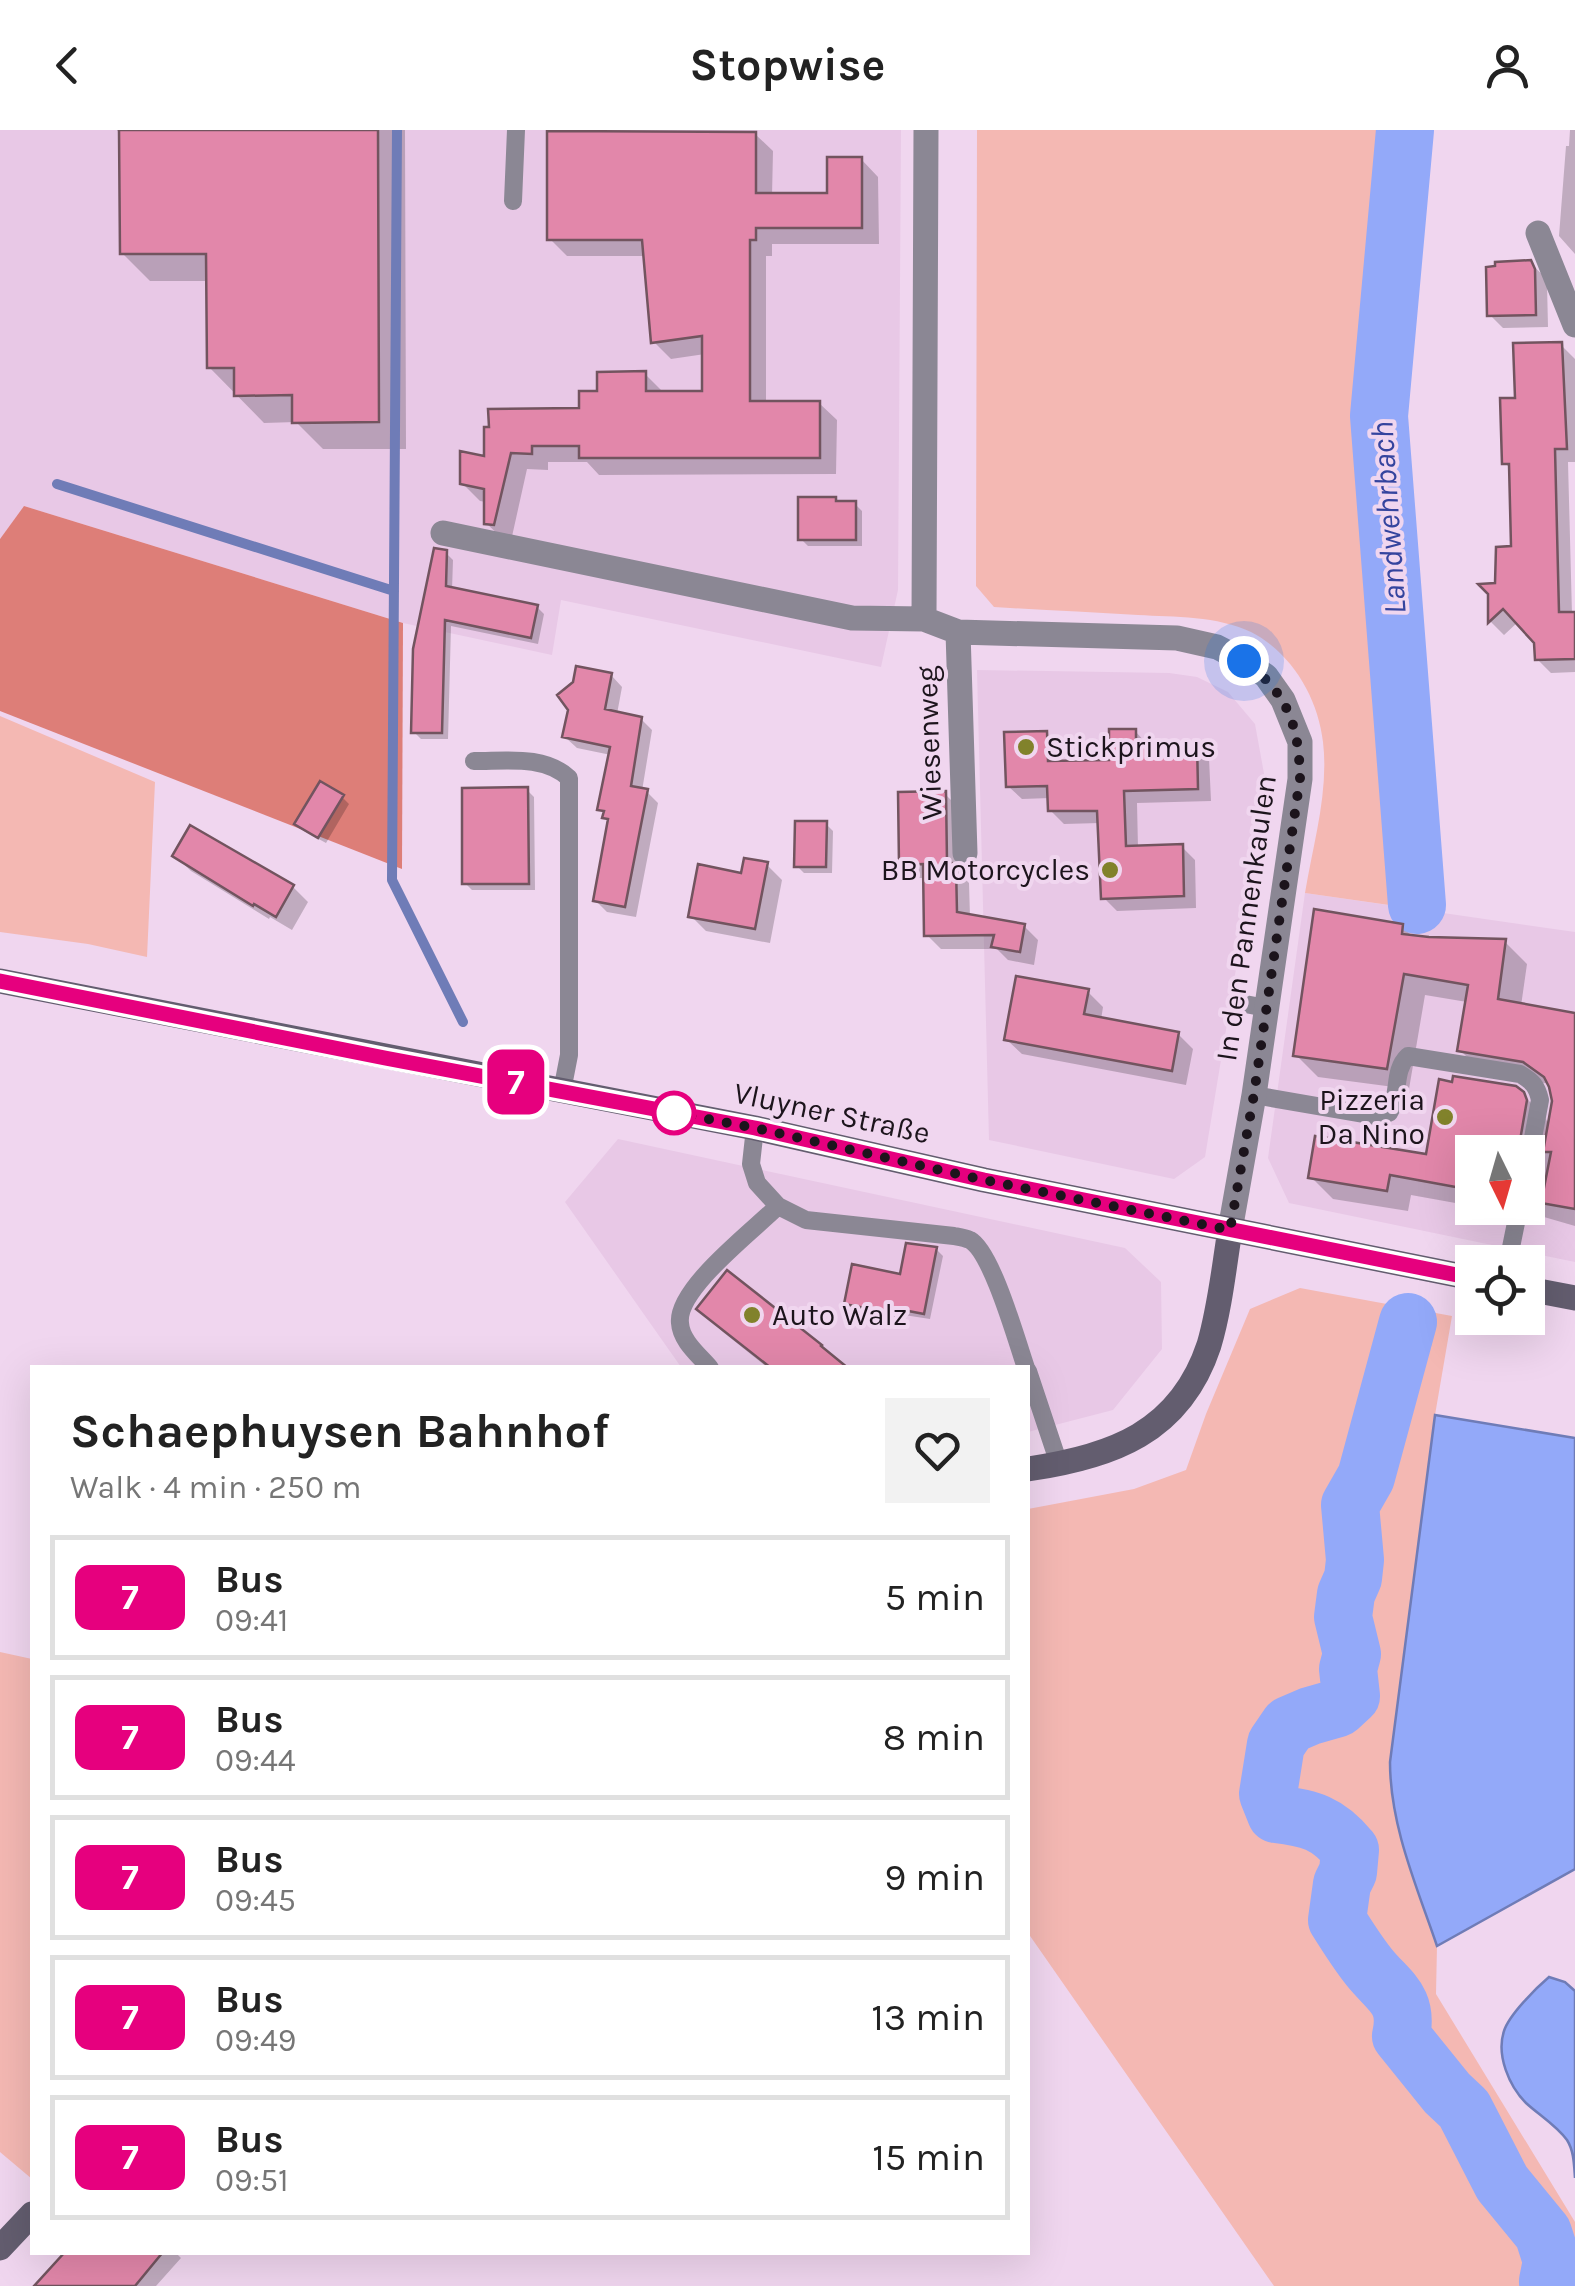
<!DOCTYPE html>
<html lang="en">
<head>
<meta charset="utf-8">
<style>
	:root { --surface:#fff; --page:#f2f2f2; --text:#222; --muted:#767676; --line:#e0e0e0 }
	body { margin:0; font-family:Karla,sans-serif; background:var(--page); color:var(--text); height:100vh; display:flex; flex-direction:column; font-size:38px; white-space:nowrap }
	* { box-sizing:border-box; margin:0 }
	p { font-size:32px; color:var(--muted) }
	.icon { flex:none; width:55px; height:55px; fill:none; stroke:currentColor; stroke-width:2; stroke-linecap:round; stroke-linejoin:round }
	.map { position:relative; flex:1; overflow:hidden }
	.panel { position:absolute; left:30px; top:1235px; width:1000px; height:890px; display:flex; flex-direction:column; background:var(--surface); border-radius:0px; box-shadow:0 10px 40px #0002 }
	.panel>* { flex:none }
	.badge { padding:0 20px; border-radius:15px; font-size:35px; line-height:65px }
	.needle { width:65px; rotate:175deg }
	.fabs { position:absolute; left:1455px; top:1005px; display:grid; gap:20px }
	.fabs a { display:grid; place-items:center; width:90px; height:90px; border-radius:0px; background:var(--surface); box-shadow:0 10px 40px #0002; font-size:50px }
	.you { position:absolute; width:50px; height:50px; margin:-25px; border:8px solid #fff; border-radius:50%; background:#1a73e8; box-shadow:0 0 0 15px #1a73e833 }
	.map>.badge { position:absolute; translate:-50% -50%; box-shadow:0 0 0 5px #fff }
	.round { display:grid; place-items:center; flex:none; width:105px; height:105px; border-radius:0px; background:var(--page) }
	.summary { display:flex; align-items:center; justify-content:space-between; height:170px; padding:0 40px }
	h1 { font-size:48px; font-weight:700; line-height:75px }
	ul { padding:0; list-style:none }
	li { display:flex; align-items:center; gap:30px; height:125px; margin:0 20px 15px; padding:0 20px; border:5px solid var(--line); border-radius:0px }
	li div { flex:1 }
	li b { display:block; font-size:38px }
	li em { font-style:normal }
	li .badge { min-width:110px; font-weight:700; text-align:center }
	header { display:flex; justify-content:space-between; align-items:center; height:130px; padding:0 40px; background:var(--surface); font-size:45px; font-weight:700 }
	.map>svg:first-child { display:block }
	.built { fill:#e8c8e6; fill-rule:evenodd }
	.green { fill:#f4b8b3 }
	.forest { fill:#dd7e78 }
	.water { fill:#93a9f9; stroke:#6f7cb7; stroke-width:2.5 }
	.shadow { fill:#0003 }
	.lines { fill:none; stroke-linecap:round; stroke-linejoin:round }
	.stream { stroke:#6f7cb7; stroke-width:10 }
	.river { stroke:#93a9f9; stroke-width:58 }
	.building { fill:#e287aa; stroke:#72545f; stroke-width:2.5 }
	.lane { stroke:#8b8794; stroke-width:18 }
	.street { stroke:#8b8794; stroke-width:25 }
	.secondary { stroke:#635d6f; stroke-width:25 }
	.line-casing { stroke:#fff; stroke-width:22 }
	.line { stroke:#e6007e; stroke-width:15 }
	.walk { stroke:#1c141c; stroke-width:10; stroke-dasharray:0 18 }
	.poi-dot { fill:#81822b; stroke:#f0d6ef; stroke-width:4 }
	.stop-dot { fill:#fff; stroke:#e6007e; stroke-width:5 }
	.labels { text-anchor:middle; stroke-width:8; stroke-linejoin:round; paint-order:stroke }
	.street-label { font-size:30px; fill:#1c141c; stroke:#f0d6ef }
	.poi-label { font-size:30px; fill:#1c141c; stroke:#f0d6ef; text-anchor:start }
	.water-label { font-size:32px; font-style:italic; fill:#34449e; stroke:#f0d6ef }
</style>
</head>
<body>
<header><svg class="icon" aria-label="back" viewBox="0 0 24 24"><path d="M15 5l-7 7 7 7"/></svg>Stopwise<svg class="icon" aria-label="person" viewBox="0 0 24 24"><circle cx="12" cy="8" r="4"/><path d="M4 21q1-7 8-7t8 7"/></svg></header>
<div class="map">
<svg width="1575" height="2156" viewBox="0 0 1575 2156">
	<rect width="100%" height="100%" fill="#f0d6ef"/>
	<path class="built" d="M0,0H901L898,460L881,537L561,470L552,525L403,493L24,376L0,409Z
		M977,540L1169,543L1197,547L1228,562L1255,594L1265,649L1250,754L1205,1027L1174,1049L989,1010Z
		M1305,763L1575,802V1132L1289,1073L1268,1028ZM1472,1022H1528V1078H1472Z
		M618,1009L1125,1118L1161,1152L1162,1219L1113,1280L1028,1302V1238L681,1237L565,1072Z"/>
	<path class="green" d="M977,0H1422L1393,288L1431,781L1305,763C1313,714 1329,662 1323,612C1318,568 1292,523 1251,502C1218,486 1174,487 1138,485C1090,482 1042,480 994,477L976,456Z
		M0,586L155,652L147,827L88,814L0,802Z
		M1300,1158L1452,1186L1435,1285L1390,1632L1393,1678L1437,1816L1436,1864L1575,2092V2156H1274L1028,1803V1379L1134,1359L1186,1340L1206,1284L1250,1179Z
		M0,1522L32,1529V2049L0,2022Z"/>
	<path class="forest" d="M24,376L403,493L402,739L0,581V409Z"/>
	<path class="water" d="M1435,1285L1575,1308V1739L1437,1816C1417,1757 1390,1696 1390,1632Z
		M1549,1847L1565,1852L1575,1861V2048C1574,2035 1574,2021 1567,2010C1556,1995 1539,1985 1526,1973C1509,1956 1496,1925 1504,1901C1509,1885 1536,1858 1549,1847Z"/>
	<path class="shadow" d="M117,0H405L406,319H323L296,292L264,293L209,237V151H150L122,123V8Z
		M1570,0H1575V124L1559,106L1566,16H1569Z
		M755,4L773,21L772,66L830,65L861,29L878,47L879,114H772V126H766V273H819L837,290L836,344L599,345L587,332H548V340L527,339L511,411L504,410L486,393V372L480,371L462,353L486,330L582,281L645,244L662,261L705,263V224L671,229L654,212L646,126H567L550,109Z
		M1530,133L1544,146L1547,154L1548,197L1503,198L1490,185Z
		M1561,215L1575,229V332H1568L1572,484H1575V542L1551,543L1537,529V512L1518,492L1504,505L1491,492L1490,463L1497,456L1513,419L1512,340L1505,333L1517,270Z
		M835,369L840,374H855L862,381V416H808L801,409Z
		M446,423L453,430L452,460L537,477L544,484L538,514L451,496L448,609H421L414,602Z
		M611,545L622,557L617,584L641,589L652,600L642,661L647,662L658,673L636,787L607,782L595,770L610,693L600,679L611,625L577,618L565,607Z
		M1135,601L1148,615H1196L1209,628L1211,671L1137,673L1138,718L1182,717L1195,730L1196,778L1117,781L1104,768L1100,693L1064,694L1050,680V668L1022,669L1008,656L1046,604L1060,617V634L1112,632Z
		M527,660L534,667L535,760H472L465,753Z
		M945,664L959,678L960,744L969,753L970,787L1024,796L1038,810L1034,835L1008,830L997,819H941L927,805L926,748H916L902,734Z
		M342,667L349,674L326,713L304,701L298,694Z
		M826,694L833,701L832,743H804L797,736Z
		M191,698L293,757L308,772L292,800L270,787L269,789L191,741L175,726Z
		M767,735L782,750L770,813L706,801L691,786L743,746Z
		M1402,796L1414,808L1505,812L1527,834L1521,876L1575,885V1096L1544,1087L1537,1088L1479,1078H1528V1022H1472V1076L1411,1065L1408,1081L1333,1069L1311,1047L1428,1027L1522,964L1545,987L1550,998L1555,972L1550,954L1482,942L1460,920L1467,872L1425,865L1409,959L1318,947L1296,925Z
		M1088,862L1103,877L1101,890L1178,904L1193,919L1186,955L1022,924L1006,909Z
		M936,1119L943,1126L930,1189L904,1185V1189L854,1180L847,1173L902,1146Z
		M699,1179L844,1238H768L723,1202Z
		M131,2122H175L181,2128L156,2156H37Z"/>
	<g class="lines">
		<path class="stream" d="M397,0L392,750L463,892
			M57,354L394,461"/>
		<path class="river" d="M1405,0L1379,286L1417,775
			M1408,1192L1366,1347L1350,1375L1355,1430L1353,1448L1346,1464L1343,1487L1352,1524L1348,1539L1351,1566L1338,1578L1310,1586L1289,1595L1276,1614L1268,1664L1276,1684C1310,1688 1328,1693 1350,1720L1348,1742L1342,1754L1337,1790C1347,1806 1357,1822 1369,1837C1389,1862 1409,1869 1401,1906L1447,1963L1464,1979L1502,2053L1543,2103L1552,2131L1548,2151L1552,2156"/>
	</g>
	<path class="building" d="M119,0H378L379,292L292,293V265L234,266V238H207L206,124H120Z
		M547,1L756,2V63H827V27H862V98H756V110H750V271H820V328H579V316H532V324L511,323L494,395L484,394V359L460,354V321L484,326V297H489L488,279L579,278V261H597V242L646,241V261H702V206L651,213L642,110H547Z
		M1531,130L1535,139L1536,185L1487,186L1486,137L1495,136V132Z
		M1562,212L1567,319H1555L1559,482H1575V529L1535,530L1534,513L1503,479L1488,493V464L1478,454L1495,453L1496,417L1511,416L1509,334H1502L1500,268H1515L1513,213Z
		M798,367H836V371H856V410H798Z
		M434,418L447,420L446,456L538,475L531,508L445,490L442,603H411L413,519Z
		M576,536L612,543L605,579L642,587L631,656L648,659L625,777L593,771L608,689L602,688L604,681L597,680L610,617L562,607L568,580L557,565L573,552Z
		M1109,599H1136V614L1197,612L1198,659L1124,661L1126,716L1183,714L1184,766L1101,769L1097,681H1048L1047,656L1006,657L1004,602L1047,601L1048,631L1109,630Z
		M320,651L344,665L318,708L294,694Z
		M528,657L529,754H462V658Z
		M946,661L947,733H952L956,736L957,782L1025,794L1020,822L991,817L994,805L924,806L923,734L899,735L898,662Z
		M795,691H827L826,737H794Z
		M190,695L294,755L276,787L254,774L253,776L172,726Z
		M744,728L768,732L755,799L688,787L698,734L741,743Z
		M1314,779L1403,794L1402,804L1429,807L1506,809L1498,869L1575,883V1079L1541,1073L1551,1022H1543L1552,971L1549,957L1544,947L1523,932L1457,921L1468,855L1404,844L1387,939L1293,926Z
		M1016,846L1089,859L1084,884L1179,902L1172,941L1004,910Z
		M1453,946L1516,956L1524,962L1527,970L1518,1022H1472V1060L1390,1045L1387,1061L1308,1048L1315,1006L1426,1024L1439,949L1452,952Z
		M906,1113L937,1117L924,1184L898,1179L897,1184L844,1174L852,1134L900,1144Z
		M727,1140L822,1215L821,1216L848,1238H771L696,1179Z
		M65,2122H163L135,2156H34Z"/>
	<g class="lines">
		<path class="lane" d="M513,71L516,0
			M474,631C507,631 544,625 569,648V925L562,961
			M1240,873L1266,878
			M1254,965L1375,986L1389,983C1401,965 1392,941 1408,926L1520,944C1532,951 1537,956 1540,970L1528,1035
			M755,998L751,1034L757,1053L778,1076L806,1090L954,1106C959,1107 965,1108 970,1110C992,1122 1017,1212 1026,1238
			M1508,1132L1519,1078
			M710,1238C699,1225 681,1211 680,1193C676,1159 754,1100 778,1076
			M1028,1241L1059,1334"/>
		<path class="street" d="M926,0L924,489L958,502L1177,508L1217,517L1244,531L1266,546L1283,570L1300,612V649L1254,965L1230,1100
			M1538,103L1575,195
			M443,403L852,488L924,489
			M958,502L965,723"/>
		<path class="secondary" d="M0,851L755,998L984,1050L1472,1148
			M1528,1159L1575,1168
			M1028,1339C1111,1327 1180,1303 1209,1215C1220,1178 1224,1137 1230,1100
			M0,2118L32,2084"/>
	</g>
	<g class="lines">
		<defs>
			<path id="line" d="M0,851L385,928L755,998L984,1050L1472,1148"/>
		</defs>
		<use href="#line" class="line-casing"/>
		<use href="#line" class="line"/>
		<path class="walk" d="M674,983L665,981L755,998L984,1050L1230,1100L1254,964L1300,648C1299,596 1288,563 1244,531"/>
	</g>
	<g class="poi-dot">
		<circle cx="1026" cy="617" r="10"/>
		<circle cx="1110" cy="740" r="10"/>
		<circle cx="1445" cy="987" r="10"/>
		<circle cx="752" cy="1185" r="10"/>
	</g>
	<circle class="stop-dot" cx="674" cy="983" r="20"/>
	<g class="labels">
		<g class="street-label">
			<text transform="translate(929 613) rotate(-92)" y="10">Wiesenweg</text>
			<text transform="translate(1246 788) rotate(-82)" y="10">In den Pannenkaulen</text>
			<text transform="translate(832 983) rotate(12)" y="10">Vluyner Straße</text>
		</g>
		<g class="poi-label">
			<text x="1046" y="627">Stickprimus</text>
			<text x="1090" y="750" text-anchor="end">BB Motorcycles</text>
			<text x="1425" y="980" text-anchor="end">Pizzeria<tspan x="1425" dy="34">Da Nino</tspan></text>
			<text x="772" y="1195">Auto Walz</text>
		</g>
		<g class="water-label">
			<text transform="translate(1388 388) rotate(-94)" y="11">Landwehrbach</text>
		</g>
	</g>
</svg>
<div class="fabs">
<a><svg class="needle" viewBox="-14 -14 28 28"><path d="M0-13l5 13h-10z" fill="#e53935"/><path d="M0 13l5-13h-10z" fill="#767676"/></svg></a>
<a><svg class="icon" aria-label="locate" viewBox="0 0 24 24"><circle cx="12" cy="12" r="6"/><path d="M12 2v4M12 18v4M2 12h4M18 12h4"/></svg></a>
</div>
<div class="you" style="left:1244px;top:531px"></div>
<b class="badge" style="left:516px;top:952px;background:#e6007e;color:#fff">7</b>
<section class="panel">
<div class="summary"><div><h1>Schaephuysen Bahnhof</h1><p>Walk · 4 min · 250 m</p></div><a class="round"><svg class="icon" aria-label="heart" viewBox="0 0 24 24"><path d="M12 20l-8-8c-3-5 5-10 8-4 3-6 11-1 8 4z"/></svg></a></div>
<ul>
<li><span class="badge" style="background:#e6007e;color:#fff">7</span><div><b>Bus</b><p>09:41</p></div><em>5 min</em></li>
<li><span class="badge" style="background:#e6007e;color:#fff">7</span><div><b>Bus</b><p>09:44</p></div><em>8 min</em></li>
<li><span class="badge" style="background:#e6007e;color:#fff">7</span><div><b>Bus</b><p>09:45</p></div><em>9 min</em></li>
<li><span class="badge" style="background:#e6007e;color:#fff">7</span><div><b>Bus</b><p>09:49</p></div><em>13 min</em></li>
<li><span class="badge" style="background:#e6007e;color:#fff">7</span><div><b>Bus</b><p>09:51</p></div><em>15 min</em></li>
</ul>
</section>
</div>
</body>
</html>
